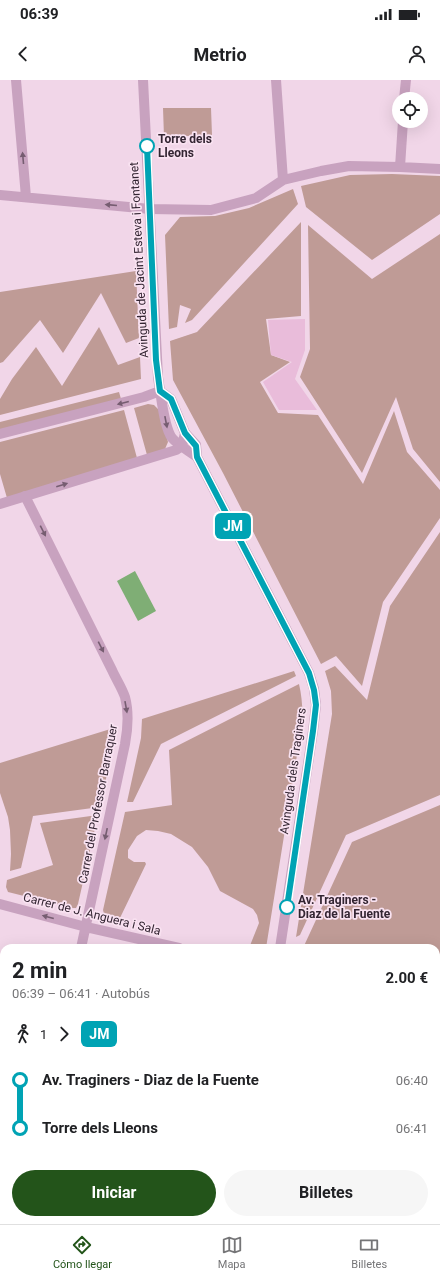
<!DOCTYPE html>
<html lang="es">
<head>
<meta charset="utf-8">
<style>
	:root { --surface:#fff; --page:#f6f6f6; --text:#202124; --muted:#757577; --line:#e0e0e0; --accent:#23541a }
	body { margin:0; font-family:Roboto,sans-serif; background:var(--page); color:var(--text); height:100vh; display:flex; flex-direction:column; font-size:15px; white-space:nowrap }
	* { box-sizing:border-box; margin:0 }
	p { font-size:13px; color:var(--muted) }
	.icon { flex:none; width:22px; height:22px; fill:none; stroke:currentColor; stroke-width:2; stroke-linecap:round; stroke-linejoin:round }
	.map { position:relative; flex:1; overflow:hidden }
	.panel { position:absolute; left:0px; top:864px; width:440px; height:280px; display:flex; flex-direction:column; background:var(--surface); border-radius:12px 12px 0 0; box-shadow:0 4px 16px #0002 }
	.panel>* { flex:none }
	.badge { padding:0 8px; border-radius:6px; font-size:14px; line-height:26px }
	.tools { position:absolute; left:392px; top:12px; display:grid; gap:8px }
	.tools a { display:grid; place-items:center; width:36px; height:36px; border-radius:50%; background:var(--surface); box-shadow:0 4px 16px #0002; font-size:20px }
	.map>.badge { position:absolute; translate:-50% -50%; box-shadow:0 0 0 2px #fff }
	.legs { display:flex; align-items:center; gap:6px; height:44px; padding:0 12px; font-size:13px }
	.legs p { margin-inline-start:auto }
	.summary { display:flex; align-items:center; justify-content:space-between; height:68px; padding:0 12px }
	h1 { font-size:22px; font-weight:700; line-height:30px }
	.cta { display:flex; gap:8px; margin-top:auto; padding:8px 12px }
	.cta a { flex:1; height:46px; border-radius:24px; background:var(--accent); color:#fff; font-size:16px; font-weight:700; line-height:46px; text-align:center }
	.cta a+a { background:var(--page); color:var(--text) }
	ul { padding:0 12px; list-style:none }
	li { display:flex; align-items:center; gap:14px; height:48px; font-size:15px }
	li i { display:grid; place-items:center; width:6px; height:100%; margin:0 5px; background:currentColor }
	li i::after { content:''; width:10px; height:10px; margin:-5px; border:3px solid; border-radius:50%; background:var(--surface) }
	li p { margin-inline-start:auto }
	li:first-child i { background:linear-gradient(#0000 50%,currentColor 0) }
	li:last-child i { background:linear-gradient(currentColor 50%,#0000 0) }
	.status { display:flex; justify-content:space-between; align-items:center; height:28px; padding:0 20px; background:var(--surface); direction:ltr }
	.status svg { height:11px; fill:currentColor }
	header { display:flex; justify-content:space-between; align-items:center; height:52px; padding:0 12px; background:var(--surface); font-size:18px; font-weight:700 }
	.menu { display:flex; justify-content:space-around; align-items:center; height:56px; border-top:1px solid var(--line); background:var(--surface); font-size:11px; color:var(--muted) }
	.menu a { display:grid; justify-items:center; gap:2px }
	.menu .active { color:var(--accent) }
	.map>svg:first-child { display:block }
	.green { fill:#bf9b96 }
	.plaza { fill:#e9bcda }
	.water { fill:#7fae75 }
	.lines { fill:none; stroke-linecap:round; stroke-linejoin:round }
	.minor { stroke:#c8a2bf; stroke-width:10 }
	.tertiary { stroke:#c8a2bf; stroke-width:10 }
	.oneway { fill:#765d71 }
	.line-1-casing { stroke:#fff; stroke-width:9 }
	.line-1 { stroke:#00a3b4; stroke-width:6 }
	.stop-1-dot { fill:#fff; stroke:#00a3b4; stroke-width:2 }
	.labels { text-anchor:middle; stroke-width:3.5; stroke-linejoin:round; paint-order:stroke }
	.stop-label { font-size:12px; font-weight:bold; fill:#332532; stroke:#f9e2f1; text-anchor:start }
	.street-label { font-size:12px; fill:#332532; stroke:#f9e2f1 }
</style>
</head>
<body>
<div class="status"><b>06:39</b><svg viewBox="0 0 49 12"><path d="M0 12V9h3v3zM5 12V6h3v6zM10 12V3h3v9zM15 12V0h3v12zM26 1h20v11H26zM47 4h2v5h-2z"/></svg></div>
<header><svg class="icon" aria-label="back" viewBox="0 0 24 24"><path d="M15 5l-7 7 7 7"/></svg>Metrio<svg class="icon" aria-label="person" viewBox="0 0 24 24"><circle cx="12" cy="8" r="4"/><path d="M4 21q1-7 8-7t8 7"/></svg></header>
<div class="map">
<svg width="440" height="1144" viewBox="0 0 440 1144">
	<rect width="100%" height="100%" fill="#f1d6e8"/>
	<path class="green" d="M163,28H211L212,55L164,57Z
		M392,94L440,96V134L372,180L306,127L301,106L350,95Z
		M293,109L298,124L192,240L185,243L191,229L180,225L177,247L169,249L165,155L180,137L215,136L249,128Z
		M301,142V236L266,239L271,275L290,282L260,302L278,333L318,335L363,404L394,331L407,372L440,410V438L383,522L362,606L336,576L321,584L223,393L173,300L170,261L197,252Z
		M308,145L372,199L440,154V402L413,369L396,317L362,393L300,297L310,269Z
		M136,191L139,258L126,263L101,213L63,273L40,240L3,282L0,283V212Z
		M99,247L118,285L140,277L141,299L0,335V319L12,299L36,267L62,306Z
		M119,312L121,319L0,350V342Z
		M148,324L154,325L160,331L167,358L168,362L165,369L147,375L134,328Z
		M124,330L137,378L7,418L0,394V362Z
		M440,452V715L346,755L300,855L296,857L332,634L331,611L325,591L335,586L367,620L390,526Z
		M294,591L296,596L161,664L133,722H127L141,658L142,639Z
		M299,604C302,617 303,630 302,644L266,868H249L259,843L257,835L253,829L220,811L208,787L192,767L171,754L158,751L146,750L137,756L128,770V778L134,782H145L146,784L119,840L105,836L104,834L103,830L125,732L172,725L169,670Z
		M117,647L100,727L33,736L21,788L10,791L11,774L10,750L8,737L0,713V683Z
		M440,725V1144H396L394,1140H436V868H303L352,762Z
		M98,735L78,824L76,828H72L8,812L6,807L7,800L53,785L40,743Z"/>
	<path class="plaza" d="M305,239V270L295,299L317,330H279L263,302L292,282L271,275L268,240Z"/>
	<path class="water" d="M135,491L156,531L138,541L117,501Z"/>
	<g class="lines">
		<path class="minor" d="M16,0L26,117
			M276,0L283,100
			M404,19L406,0
			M400,87L403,41
			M0,115L150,129L211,130L256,118L283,100L321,91L349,86L400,87L440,89
			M160,311C162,323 165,349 172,358C178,365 189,371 197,377
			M185,353L196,365L197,377L309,593L314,609L316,625L313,651L280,868
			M25,416L112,590C116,599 122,608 125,617C129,632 128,648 125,664L81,868
			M0,824L86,847L179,868
			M0,1007L4,1008
			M0,1132L4,1126
			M257,1140L273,1144
			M209,1144L210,1140
			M375,1144L376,1140"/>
		<path class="tertiary" d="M0,354L144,317L160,311
			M0,424L176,370L182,366L185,353L171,319L160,311L158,297L143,0"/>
	</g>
	<defs><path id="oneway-solid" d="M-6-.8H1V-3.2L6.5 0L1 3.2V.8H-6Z"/></defs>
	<g class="oneway">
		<use href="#oneway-solid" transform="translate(23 78) rotate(-95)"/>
		<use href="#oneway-solid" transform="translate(111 125) rotate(-175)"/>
		<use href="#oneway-solid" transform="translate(123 323) rotate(166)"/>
		<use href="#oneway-solid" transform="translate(166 342) rotate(79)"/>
		<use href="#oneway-solid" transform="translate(62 405) rotate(-17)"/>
		<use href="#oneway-solid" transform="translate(43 451) rotate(63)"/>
		<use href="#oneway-solid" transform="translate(101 567) rotate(63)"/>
		<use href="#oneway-solid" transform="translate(126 627) rotate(80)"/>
		<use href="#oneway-solid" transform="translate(106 754) rotate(102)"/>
		<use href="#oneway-solid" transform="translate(48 837) rotate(-165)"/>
	</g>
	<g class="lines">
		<defs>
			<path id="line-1" d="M147,66L156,280L160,311L171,319L185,353L196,366L197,377L309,593L314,610L316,625L313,651L287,827"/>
		</defs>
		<use href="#line-1" class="line-1-casing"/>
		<use href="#line-1" class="line-1"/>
	</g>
	<g class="stop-1-dot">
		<circle cx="147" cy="66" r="7"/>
		<circle cx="287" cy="827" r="7"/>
	</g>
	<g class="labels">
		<g class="stop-label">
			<text x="158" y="63">Torre dels<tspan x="158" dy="14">Lleons</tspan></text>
			<text x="298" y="824">Av. Traginers -<tspan x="298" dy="14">Diaz de la Fuente</tspan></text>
		</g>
		<g class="street-label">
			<text transform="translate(139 180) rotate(-93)" y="4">Avinguda de Jacint Esteva i Fontanet</text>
			<text transform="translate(293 691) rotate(-82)" y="4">Avinguda dels Traginers</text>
			<text transform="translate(98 724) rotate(-79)" y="4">Carrer del Professor Barraquer</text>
			<text transform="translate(92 834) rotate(14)" y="4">Carrer de J. Anguera i Sala</text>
		</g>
	</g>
</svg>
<div class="tools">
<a><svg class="icon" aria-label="locate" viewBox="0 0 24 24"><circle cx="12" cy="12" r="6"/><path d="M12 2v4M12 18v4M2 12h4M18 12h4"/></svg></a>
</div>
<b class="badge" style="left:233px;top:446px;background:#00a3b4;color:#fff">JM</b>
<section class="panel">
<div class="summary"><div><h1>2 min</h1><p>06:39 – 06:41 · Autobús</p></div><b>2.00 €</b></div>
<div class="legs"><svg class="icon" aria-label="walk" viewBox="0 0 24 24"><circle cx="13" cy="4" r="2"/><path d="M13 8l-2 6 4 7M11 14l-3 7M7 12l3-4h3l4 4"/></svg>1<svg class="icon" aria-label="forward" viewBox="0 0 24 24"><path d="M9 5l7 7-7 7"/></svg><b class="badge" style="background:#00a3b4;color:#fff">JM</b></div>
<ul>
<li><i style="color:#00a3b4"></i><b>Av. Traginers - Diaz de la Fuente</b><p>06:40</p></li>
<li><i style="color:#00a3b4"></i><b>Torre dels Lleons</b><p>06:41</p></li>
</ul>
<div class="cta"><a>Iniciar</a><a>Billetes</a></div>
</section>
</div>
<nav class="menu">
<a class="active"><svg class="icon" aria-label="directions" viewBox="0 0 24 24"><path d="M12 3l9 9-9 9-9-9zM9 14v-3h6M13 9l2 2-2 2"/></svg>Cómo llegar</a>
<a><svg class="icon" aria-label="map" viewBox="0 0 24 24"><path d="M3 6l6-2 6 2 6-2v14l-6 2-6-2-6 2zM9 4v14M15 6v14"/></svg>Mapa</a>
<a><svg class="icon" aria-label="tickets" viewBox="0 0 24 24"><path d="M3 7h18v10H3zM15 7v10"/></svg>Billetes</a>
</nav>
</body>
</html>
